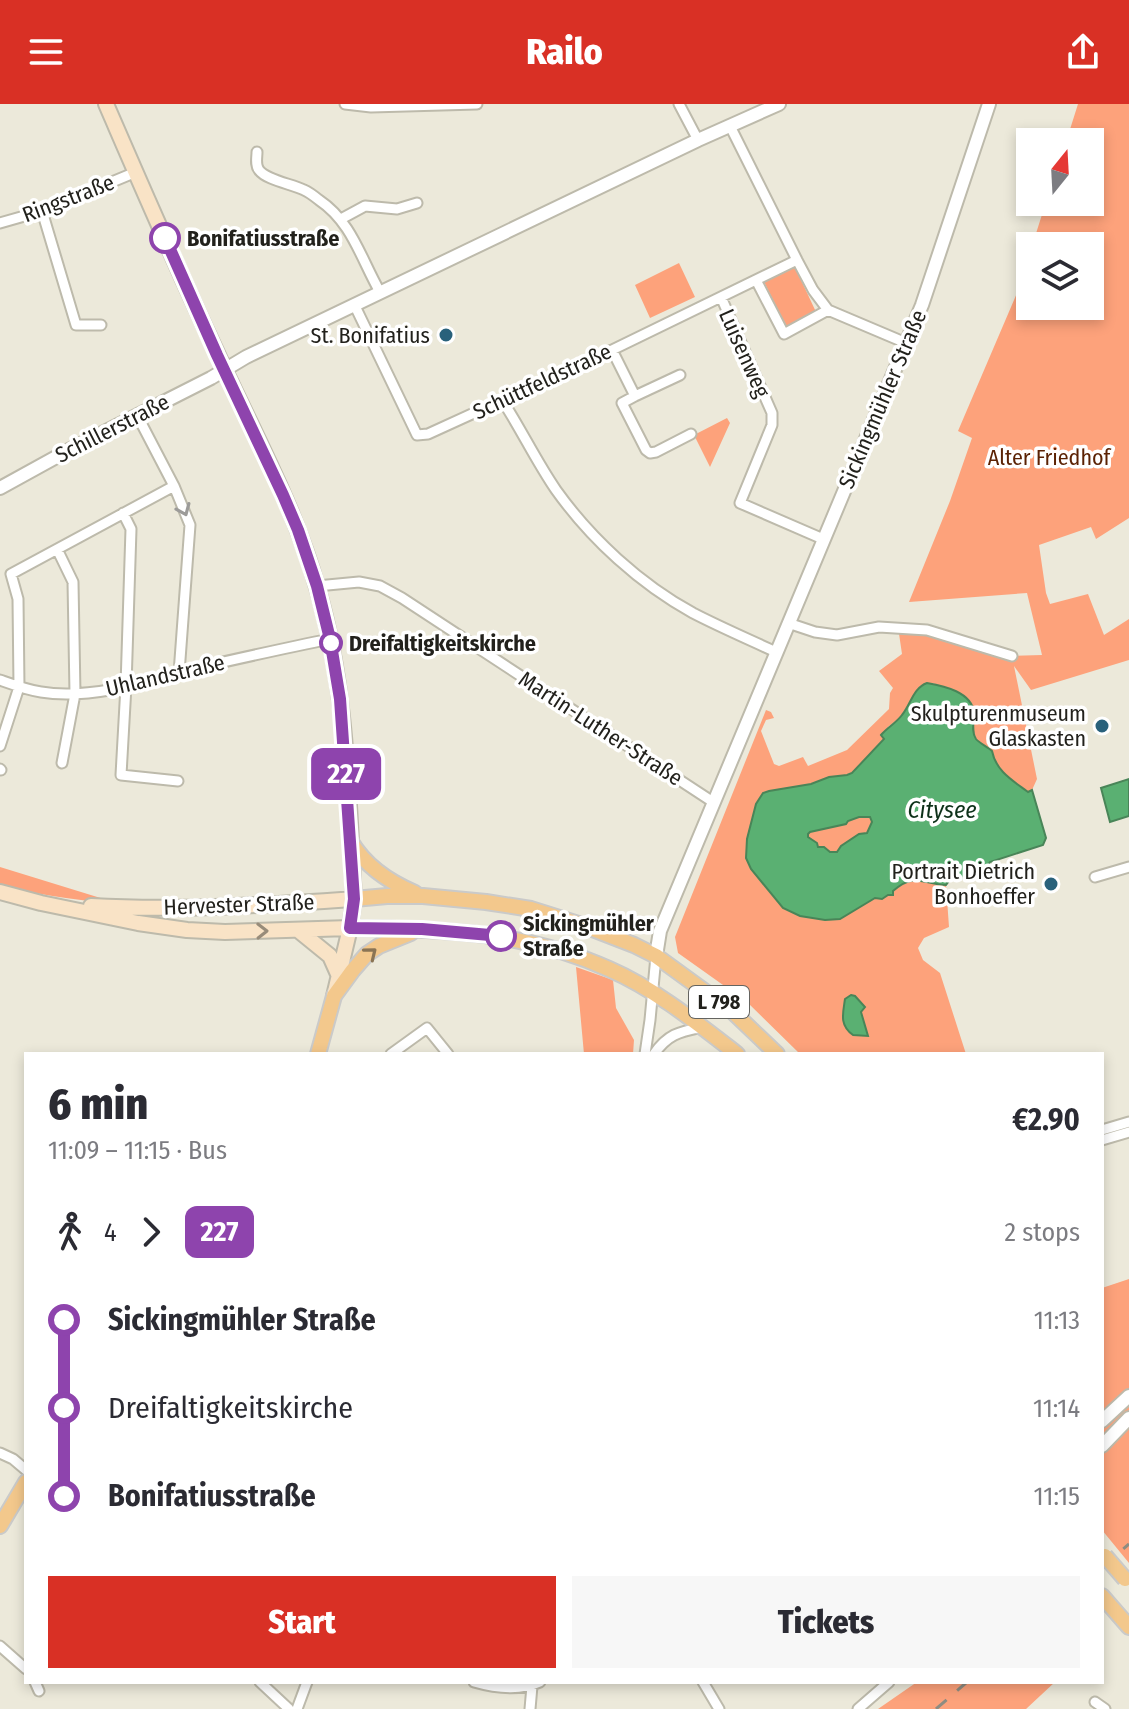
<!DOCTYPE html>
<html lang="en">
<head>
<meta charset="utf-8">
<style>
	:root { --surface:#fff; --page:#f7f7f7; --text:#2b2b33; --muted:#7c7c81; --accent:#d93025 }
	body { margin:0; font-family:"Fira Sans Condensed",sans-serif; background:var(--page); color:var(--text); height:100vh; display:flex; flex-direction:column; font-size:30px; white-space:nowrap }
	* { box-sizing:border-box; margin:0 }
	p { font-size:26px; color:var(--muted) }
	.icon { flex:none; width:44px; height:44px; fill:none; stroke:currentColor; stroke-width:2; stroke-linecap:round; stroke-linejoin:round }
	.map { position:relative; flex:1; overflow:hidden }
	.side { position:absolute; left:24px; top:948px; width:1080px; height:632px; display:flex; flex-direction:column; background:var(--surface); border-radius:0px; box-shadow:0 4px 12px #0003 }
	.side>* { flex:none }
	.badge { padding:0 16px; border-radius:12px; font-size:28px; line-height:52px }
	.needle { width:52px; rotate:18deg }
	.controls { position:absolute; left:1016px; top:24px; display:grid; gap:16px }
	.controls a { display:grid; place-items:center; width:88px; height:88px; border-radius:0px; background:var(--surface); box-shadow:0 4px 12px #0003; font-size:40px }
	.map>.badge { position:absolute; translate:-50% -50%; box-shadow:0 0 0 4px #fff }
	.legs { display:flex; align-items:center; gap:12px; height:88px; padding:0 24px; font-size:26px }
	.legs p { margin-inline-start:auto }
	.summary { display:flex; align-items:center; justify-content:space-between; height:136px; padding:0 24px }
	h1 { font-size:44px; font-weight:800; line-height:60px }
	.action { display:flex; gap:16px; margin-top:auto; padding:16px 24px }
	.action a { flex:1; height:92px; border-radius:0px; background:var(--accent); color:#fff; font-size:32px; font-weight:800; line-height:92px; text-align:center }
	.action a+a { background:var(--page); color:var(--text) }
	ul { padding:0 24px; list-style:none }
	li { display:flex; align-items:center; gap:28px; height:88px; font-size:30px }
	li i { display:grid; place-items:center; width:12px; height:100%; margin:0 10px; background:currentColor }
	li i::after { content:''; width:20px; height:20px; margin:-10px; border:6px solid; border-radius:50%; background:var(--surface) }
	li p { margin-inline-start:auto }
	li:first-child i { background:linear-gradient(#0000 50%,currentColor 0) }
	li:last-child i { background:linear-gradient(currentColor 50%,#0000 0) }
	header { display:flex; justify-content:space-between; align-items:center; height:104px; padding:0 24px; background:var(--accent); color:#fff; font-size:36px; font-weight:800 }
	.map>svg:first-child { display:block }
	.green { fill:#fda27b }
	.water { fill:#5ab072; stroke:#498558; stroke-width:2; fill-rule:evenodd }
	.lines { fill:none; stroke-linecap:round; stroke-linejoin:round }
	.minor-casing { stroke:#bdbaab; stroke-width:13 }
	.tertiary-casing { stroke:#bdbaab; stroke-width:16 }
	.secondary-casing { stroke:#bdbaab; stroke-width:18 }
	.primary-casing { stroke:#cacac9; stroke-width:18 }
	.minor { stroke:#fff; stroke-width:9 }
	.tertiary { stroke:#fff; stroke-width:12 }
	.secondary { stroke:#f9e3c6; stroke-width:14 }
	.primary { stroke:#f3c88c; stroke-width:14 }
	.rail { stroke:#8e8c81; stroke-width:3; stroke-dasharray:14 14; stroke-linecap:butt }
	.primary-bridge-casing { stroke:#cacac9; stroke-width:18; stroke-linecap:butt }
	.primary-bridge { stroke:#f3c88c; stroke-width:14 }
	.oneway { stroke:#9c9b99 }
	.oneway2 { stroke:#988c7a }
	.oneway3 { stroke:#8a7454 }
	.line-1-casing { stroke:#fff; stroke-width:18 }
	.line-1 { stroke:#8e44ad; stroke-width:12 }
	.stop-1-dot { fill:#fff; stroke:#8e44ad; stroke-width:4 }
	.poi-dot { fill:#29617b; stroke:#fff; stroke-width:3 }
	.labels { text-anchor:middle; stroke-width:7; stroke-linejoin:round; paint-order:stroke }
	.shield { fill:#fff; stroke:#646460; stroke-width:2 }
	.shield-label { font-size:20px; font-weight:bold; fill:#22211c }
	.street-label { font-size:22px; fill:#22211c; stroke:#fff }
	.stop-label { font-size:22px; font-weight:bold; fill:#22211c; stroke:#fff; text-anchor:start }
	.poi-label { font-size:22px; fill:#22211c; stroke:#fff; text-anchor:end }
	.park-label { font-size:22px; fill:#5b2204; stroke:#fff }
	.water-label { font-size:24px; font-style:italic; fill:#0d3119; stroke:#fff }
</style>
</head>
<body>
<header><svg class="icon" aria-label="menu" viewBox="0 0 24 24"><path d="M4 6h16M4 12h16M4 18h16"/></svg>Railo<svg class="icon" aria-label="share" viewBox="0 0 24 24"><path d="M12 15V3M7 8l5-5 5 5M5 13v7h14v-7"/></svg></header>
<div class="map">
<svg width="1129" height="1605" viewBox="0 0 1129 1605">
	<rect width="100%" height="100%" fill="#ece9da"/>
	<path class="green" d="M1078,0H1129V414L1096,435L1091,423L1039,441L1046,489L1050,500L1088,490L1104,531L1129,515V556L1031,586L1014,562L1037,675L1032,686L1028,688L1002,668L993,653L976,635L973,625L974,609L965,593L956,587L932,579H927L920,582L900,614L889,622L882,631L884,634L852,669L847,671L829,673L811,680L769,687L756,700L747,735L746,754L751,765L776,796L783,804L800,812L875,794L882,795L888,791H892C905,765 924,780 946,781L949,823L924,834L918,844L923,856L940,869L966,950H800L747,898L678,849L675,833L766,606L771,608L774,614L766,616L761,627L774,660L779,662L803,653L808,662L847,646L889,605L890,589L893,584L879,567L902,550L898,523L1011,552L1042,551L1027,489L909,498L950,397L972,334L958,327L1017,189L1030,149V202H1090V142H1032L1046,98H1090V38H1066Z
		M679,159L695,193L650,214L635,181Z
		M795,163L816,208L786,222L764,178Z
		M727,314L730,319L710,363L694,331Z
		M859,713H870L872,717L869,727L843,740L837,748L834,749C824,746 815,741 808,733L807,730L810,728L832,722L835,723Z
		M0,763L107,796L106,799C70,795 35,790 0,782Z
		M576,863L613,876L616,904L634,936L633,950H584Z
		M1129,1175V1459L1102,1426V1390L1104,1387L1102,1388V1184Z
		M917,1578H1055L1026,1605H878Z"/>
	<path class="water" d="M927,579C944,582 972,588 974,609C974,617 971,628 976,635C979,639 988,643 992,647C996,667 1012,676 1028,688L1032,686L1046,734L1043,741L990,758L988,761L990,769L970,775L959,774L949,777L946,781C922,780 914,768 893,787V791H888L882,795L875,794L840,815L825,816L800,812L783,804L751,765L746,754L747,735L756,700L763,689L769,687L811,680L829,673L847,671L852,669L884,635L881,631C887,624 896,619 902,611C911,600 913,584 927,579ZM859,713H870L872,718L867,729L859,730L841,742L837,748H830L824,743H818L817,739L808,733V730L810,728L846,720L848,717Z
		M1129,675V712L1110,718L1101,684Z
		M851,891L855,892L865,903L861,908L868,932L853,931C839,921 843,909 845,895Z"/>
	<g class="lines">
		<defs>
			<path id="minor" d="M345,0L371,3L477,0
				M679,0L698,36
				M730,22L797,156L813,186L828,206L906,239
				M257,48C257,54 255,61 259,66C266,76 292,80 304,86C309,88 314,92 319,96C352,118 361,155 380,188
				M42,107L76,221H101
				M341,115L365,102L397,105L417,99
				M0,119L42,107L136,68
				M756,176L784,230L828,206
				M721,193L772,309V321L740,399L823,435
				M354,200L417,331L428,330L612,246L797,156
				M612,246L635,292L622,299L646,346L650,349L656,348L691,330
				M635,292L680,271
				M502,296C521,325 536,357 556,386C591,435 640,480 693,509C720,523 748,535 776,548
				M137,311L174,382L190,421L179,569
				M123,409L131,425L126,582L121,671L178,677
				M57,445L73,478L75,590L62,659
				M317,482L359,478L380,482L402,494L713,698
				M788,519L815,528L837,531L879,523L927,526L1012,552
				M0,576C14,581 27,586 41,588C93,597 160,574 210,561C250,552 290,543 330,535
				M0,642L19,583L18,495L11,470L174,382
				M0,665L1,666
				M1095,773L1129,763
				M391,950L427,924L448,950
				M645,950L650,916L656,852
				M654,950C668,930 679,928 702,923
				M1102,1026L1129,1018
				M1102,1036L1129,1028
				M0,1349L13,1355L26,1366
				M0,1542L26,1565
				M35,1578L39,1587
				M260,1578L289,1605
				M474,1578C495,1584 520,1587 540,1578
				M703,1578L719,1605
				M1095,1598L1105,1605
				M297,1605L307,1578
				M530,1605L532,1582
				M858,1605L889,1578"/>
			<path id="tertiary" d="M0,384L69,346L211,274L246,253L698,36L779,0
				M656,852L660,827L922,201L989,0
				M1102,1317L1129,1292
				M1102,1342L1129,1314"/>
			<path id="secondary" d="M106,0C142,83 178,167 217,249C252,326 294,401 317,483C347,584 348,690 354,795L350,824L334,892
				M0,788L41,799L138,819L187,826L225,828L350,824
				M91,802C179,807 266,801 354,795
				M298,826L330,852L338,870"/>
			<path id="primary" d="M351,738C366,763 389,778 415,789
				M354,795L387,792H423L486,798L531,805L585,822L634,841L656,852L733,908L777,950
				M350,824C440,825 525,827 609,865C655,885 697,919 737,950
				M318,950L334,892L353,866L367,850L379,842L411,829
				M0,1422L26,1378
				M1102,1492L1129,1523"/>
		</defs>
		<use href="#minor" class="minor-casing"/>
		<use href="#tertiary" class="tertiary-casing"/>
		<use href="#secondary" class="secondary-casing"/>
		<use href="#primary" class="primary-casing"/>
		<use href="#minor" class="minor"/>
		<use href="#tertiary" class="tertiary"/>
		<use href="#secondary" class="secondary"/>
		<use href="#primary" class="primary"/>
		<path class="rail" d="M1102,1463L1129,1440
			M936,1605L967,1578"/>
		<defs>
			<path id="primary-bridge" d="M1105,1452L1125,1475"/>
		</defs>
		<use href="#primary-bridge" class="primary-bridge-casing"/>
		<use href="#primary-bridge" class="primary-bridge"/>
	</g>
	<defs><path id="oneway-chevron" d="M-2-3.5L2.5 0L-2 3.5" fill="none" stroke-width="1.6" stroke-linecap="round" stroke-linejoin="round" transform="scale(2)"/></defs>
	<use class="oneway" href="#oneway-chevron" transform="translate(184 406) rotate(67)"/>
	<use class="oneway2" href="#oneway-chevron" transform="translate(262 827) rotate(-1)"/>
	<use class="oneway3" href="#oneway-chevron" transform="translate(371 849) rotate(-39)"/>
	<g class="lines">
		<defs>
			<path id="line-1" d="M165,134L217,251L283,391L298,426L317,482L330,535L340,595L354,795L350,824L422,825L501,832"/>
		</defs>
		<use href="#line-1" class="line-1-casing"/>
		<use href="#line-1" class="line-1"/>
	</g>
	<g class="stop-1-dot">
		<circle cx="165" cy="134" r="14"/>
		<circle cx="331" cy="539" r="10"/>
		<circle cx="501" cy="832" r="14"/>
	</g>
	<g class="poi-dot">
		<circle cx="446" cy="231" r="8"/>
		<circle cx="1102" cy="622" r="8"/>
		<circle cx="1051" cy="780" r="8"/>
	</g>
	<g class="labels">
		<rect class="shield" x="689" y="882" width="60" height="32" rx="6"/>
		<g class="shield-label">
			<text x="719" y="905">L 798</text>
		</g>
		<g class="street-label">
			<text transform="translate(68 94) rotate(-21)" y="8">Ringstraße</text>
			<text transform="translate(745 249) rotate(66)" y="8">Luisenweg</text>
			<text transform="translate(542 277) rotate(-25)" y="8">Schüttfeldstraße</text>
			<text transform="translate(882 295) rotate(-67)" y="8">Sickingmühler Straße</text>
			<text transform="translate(112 324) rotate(-27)" y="8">Schillerstraße</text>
			<text transform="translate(165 571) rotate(-13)" y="8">Uhlandstraße</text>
			<text transform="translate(601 624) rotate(33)" y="8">Martin-Luther-Straße</text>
			<text transform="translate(239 800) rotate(-2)" y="8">Hervester Straße</text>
		</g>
		<g class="stop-label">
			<text x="187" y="142">Bonifatiusstraße</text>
			<text x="349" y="547">Dreifaltigkeitskirche</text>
			<text x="523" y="827">Sickingmühler<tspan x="523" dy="25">Straße</tspan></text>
		</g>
		<g class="poi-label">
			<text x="430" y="239">St. Bonifatius</text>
			<text x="1086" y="617">Skulpturenmuseum<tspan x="1086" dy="25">Glaskasten</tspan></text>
			<text x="1035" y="775">Portrait Dietrich<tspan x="1035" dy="25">Bonhoeffer</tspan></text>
		</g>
		<g class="park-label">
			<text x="1049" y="361">Alter Friedhof</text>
		</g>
		<g class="water-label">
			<text x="942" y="714">Citysee</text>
		</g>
	</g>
</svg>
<div class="controls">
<a><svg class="needle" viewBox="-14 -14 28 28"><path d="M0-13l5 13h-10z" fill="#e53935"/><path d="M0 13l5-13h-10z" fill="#7c7c81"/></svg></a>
<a><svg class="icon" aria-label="layers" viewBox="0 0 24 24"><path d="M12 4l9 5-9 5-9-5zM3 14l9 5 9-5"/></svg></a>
</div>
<b class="badge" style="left:346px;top:670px;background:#8e44ad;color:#fff">227</b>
<section class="side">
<div class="summary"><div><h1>6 min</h1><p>11:09 – 11:15 · Bus</p></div><b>€2.90</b></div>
<div class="legs"><svg class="icon" aria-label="walk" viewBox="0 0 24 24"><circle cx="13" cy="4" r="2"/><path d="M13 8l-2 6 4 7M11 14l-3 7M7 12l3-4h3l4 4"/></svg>4<svg class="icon" aria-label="forward" viewBox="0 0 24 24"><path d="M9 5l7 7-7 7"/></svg><b class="badge" style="background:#8e44ad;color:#fff">227</b><p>2 stops</p></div>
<ul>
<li><i style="color:#8e44ad"></i><b>Sickingmühler Straße</b><p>11:13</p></li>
<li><i style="color:#8e44ad"></i><span>Dreifaltigkeitskirche</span><p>11:14</p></li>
<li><i style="color:#8e44ad"></i><b>Bonifatiusstraße</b><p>11:15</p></li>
</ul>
<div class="action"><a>Start</a><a>Tickets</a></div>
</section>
</div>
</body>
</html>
